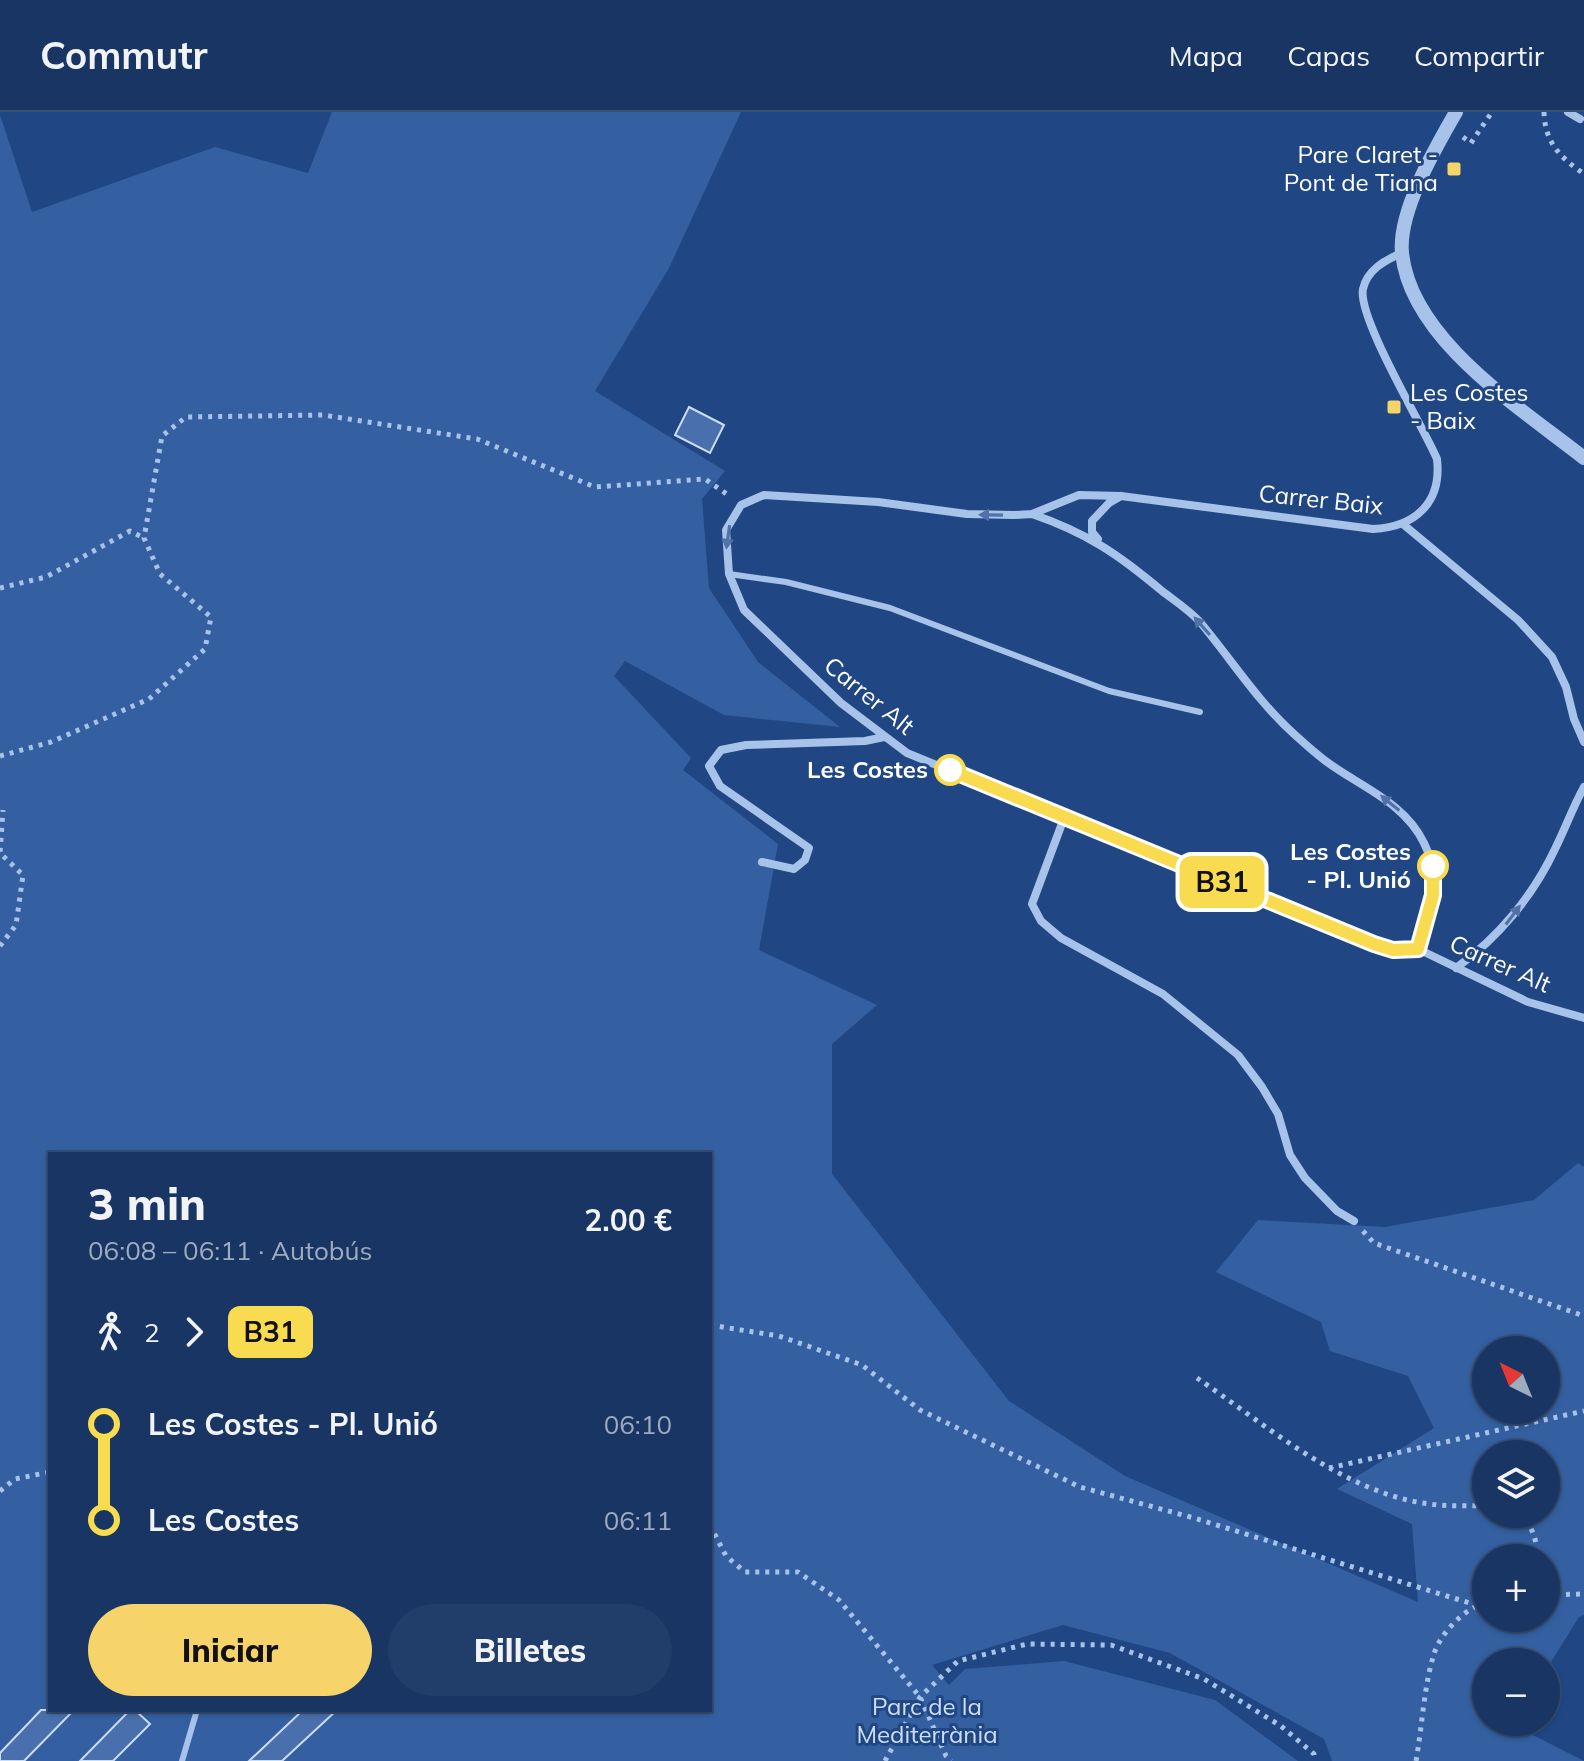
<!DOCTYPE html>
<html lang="es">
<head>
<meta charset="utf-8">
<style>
	:root { --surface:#183563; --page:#213d69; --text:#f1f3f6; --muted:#9fabbe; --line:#365078; --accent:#f6d469 }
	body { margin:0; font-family:Mulish,sans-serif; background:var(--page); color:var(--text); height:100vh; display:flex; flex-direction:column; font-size:30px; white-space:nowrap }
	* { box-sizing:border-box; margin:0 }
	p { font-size:26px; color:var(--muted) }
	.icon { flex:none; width:44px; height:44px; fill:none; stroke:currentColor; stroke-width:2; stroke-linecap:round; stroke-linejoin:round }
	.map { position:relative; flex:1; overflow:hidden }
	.sheet { position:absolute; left:48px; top:1040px; width:664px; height:560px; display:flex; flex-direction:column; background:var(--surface); border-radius:0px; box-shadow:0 2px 6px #0004,0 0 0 2px var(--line) }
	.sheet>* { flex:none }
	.badge { padding:0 16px; border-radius:12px; font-size:28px; line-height:52px }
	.needle { width:52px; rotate:317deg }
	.fabs { position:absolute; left:1472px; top:1224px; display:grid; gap:16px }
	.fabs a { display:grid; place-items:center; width:88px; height:88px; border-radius:50%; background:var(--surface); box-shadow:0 2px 6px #0004,0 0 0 2px var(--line); font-size:40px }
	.map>.badge { position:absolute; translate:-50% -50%; box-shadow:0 0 0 4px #fff }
	.legs { display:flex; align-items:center; gap:12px; height:88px; padding:0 40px; font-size:26px }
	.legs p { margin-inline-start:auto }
	.summary { display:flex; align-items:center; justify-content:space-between; height:136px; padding:0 40px }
	h1 { font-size:44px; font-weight:800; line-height:60px }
	.button { display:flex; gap:16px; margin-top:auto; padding:16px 40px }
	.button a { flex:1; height:92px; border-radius:48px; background:var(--accent); color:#111; font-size:32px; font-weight:800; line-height:92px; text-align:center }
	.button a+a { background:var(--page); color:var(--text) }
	ul { padding:0 40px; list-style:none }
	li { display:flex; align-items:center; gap:28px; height:96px; font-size:30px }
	li i { display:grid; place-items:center; width:12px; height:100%; margin:0 10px; background:currentColor }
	li i::after { content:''; width:20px; height:20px; margin:-10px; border:6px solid; border-radius:50%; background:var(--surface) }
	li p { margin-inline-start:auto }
	li:first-child i { background:linear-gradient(#0000 50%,currentColor 0) }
	li:last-child i { background:linear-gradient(currentColor 50%,#0000 0) }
	header { display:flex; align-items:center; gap:48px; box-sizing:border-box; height:112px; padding:0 40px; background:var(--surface); border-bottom:2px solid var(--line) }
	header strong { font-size:38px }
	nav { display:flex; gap:44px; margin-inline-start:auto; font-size:28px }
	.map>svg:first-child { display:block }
	.green { fill:#3460a1; fill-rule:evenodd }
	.building { fill:#4970ac; stroke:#ccdef7; stroke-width:2 }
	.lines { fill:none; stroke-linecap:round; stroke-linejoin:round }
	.path { stroke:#a8c3e9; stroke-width:5; stroke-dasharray:4 6; stroke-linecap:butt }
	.service { stroke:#a8c3e9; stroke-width:6 }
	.minor { stroke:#a8c3e9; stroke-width:8 }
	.tertiary { stroke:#a8c3e9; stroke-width:14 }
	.oneway { fill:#5072a7 }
	.line-1-casing { stroke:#fff; stroke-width:18 }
	.line-1 { stroke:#f9db4f; stroke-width:12 }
	.poi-dot { fill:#f6d469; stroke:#204784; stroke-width:3 }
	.stop-1-dot { fill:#fff; stroke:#f9db4f; stroke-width:4 }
	.labels { text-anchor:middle; stroke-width:6; stroke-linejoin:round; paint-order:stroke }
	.poi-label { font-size:24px; fill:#fff; stroke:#204784; text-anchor:end }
	.street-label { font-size:24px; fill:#fff; stroke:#204784 }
	.stop-label { font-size:24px; font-weight:bold; fill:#fff; stroke:#204784; text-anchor:end }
	.park-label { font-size:24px; fill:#ccdef7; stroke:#204784 }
</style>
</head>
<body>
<header>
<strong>Commutr</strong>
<nav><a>Mapa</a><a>Capas</a><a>Compartir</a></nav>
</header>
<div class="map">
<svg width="1584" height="1649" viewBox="0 0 1584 1649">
	<rect width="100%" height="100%" fill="#204784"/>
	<path class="green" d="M332,0H741L669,156L595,279L725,359L702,387L709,476L758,550L840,615L724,603L625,549L614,564L691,646L683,658L778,732L759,838L877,893L832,932V1062L1009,1289L1125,1364L1418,1490L1412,1412L1337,1377L1434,1316L1408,1264L1330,1239L1321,1210L1216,1160L1258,1108L1385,1115L1534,1088L1578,1051L1584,1055V1503L1579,1505L1546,1558V1550H1486V1610H1514L1513,1613L1584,1649H1332L1324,1627L1170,1541L1063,1513L932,1553L949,1573L965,1557L1064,1549L1215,1588L1298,1649H0V3L32,100L215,35L308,61ZM50,1042H710V1598H50ZM1486,1238H1546V1298H1486ZM1486,1342H1546V1402H1486ZM1486,1446H1546V1506H1486Z"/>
	<path class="building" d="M689,295L724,313L710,341L675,323Z
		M41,1598H74L24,1649H0V1641Z
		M130,1598H135L150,1612L113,1649H80Z
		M303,1598H337L282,1649H249Z"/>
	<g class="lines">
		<path class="path" d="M1544,0C1545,31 1560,45 1584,62
			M1463,25L1471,31L1492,0
			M0,476L46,465L130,419L144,426
			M0,644L51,630L149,587L205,537L211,505L160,462L144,426L162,324L186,305L323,303L477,327L595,375L705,367L731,385
			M0,834L16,813L23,763L0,741L3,698
			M1363,1119L1374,1131L1584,1204
			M710,1213L779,1224L862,1253L920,1298L1080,1375L1194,1406L1476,1493
			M1197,1266C1266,1313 1345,1382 1430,1392C1448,1395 1468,1393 1486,1394
			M1329,1356L1584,1299
			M0,1379L15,1367L50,1360
			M1518,1402C1533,1413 1537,1428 1537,1446
			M710,1413L726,1444L745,1460H798L839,1488L920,1585L946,1644L951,1649
			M1546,1483L1584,1482
			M885,1649L920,1585L958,1549L1027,1532L1111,1533L1204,1567L1281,1614L1314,1642L1315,1649
			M1416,1649C1422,1616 1424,1573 1434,1542C1440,1522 1465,1495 1486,1491"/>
		<path class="service" d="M729,462L786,470L890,496L1109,579L1200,600
			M182,1649L197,1598"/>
		<path class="minor" d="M1568,0L1580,7
			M1402,141C1385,148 1367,158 1363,177C1357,205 1423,314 1437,347C1442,391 1415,415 1373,417L1121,384L1079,383L1032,402L1014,403L967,402L878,390L764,383L741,393L726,418L729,462L744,498L841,591L907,641L1374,832L1393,838L1418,837L1528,890L1584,906
			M1032,402C1087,421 1118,442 1162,479C1175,489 1189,498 1200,510C1231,547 1258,590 1294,622C1305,632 1316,642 1327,650C1361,675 1404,690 1424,731C1442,766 1430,803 1418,837
			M1404,413L1518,508L1552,545L1566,575L1574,607L1584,630
			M1098,427L1092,420V409L1109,391L1121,384
			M1064,706L1032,792L1041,809L1061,826L1163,882L1238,943L1262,975L1278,1002L1290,1043L1305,1066L1337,1099L1354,1109
			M762,750L794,757L805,748L809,736L720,674L709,654L721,638L746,633L865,629L884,625
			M1456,856C1498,826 1533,784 1555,737C1565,717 1573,695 1584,675"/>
		<path class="tertiary" d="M1456,0C1436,35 1398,99 1402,141C1411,228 1521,296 1584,346"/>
	</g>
	<defs><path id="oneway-solid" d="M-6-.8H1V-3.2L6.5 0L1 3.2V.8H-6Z" transform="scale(2)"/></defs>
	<g class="oneway">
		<use href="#oneway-solid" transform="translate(991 403) rotate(-179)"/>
		<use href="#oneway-solid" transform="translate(728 425) rotate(98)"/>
		<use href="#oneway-solid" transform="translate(1202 514) rotate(-131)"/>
		<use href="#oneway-solid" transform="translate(1390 691) rotate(-141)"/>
		<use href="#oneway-solid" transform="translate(1513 803) rotate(-53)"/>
	</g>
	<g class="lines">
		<defs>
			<path id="line-1" d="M950,658L1374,832L1393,838L1418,837L1433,783V754"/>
		</defs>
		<use href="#line-1" class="line-1-casing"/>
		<use href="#line-1" class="line-1"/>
	</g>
	<g class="poi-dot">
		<rect x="1446" y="49" width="16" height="16" rx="4"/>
		<rect x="1386" y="287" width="16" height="16" rx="4"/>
	</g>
	<g class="stop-1-dot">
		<circle cx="950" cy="658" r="14"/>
		<circle cx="1433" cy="754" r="14"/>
	</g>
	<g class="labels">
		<g class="poi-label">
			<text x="1438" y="51">Pare Claret -<tspan x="1438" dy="28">Pont de Tiana</tspan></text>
			<text x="1410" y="289" text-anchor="start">Les Costes<tspan x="1410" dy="28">- Baix</tspan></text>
		</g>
		<g class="street-label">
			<text transform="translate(1321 388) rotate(6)" y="8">Carrer Baix</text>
			<text transform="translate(869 584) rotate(39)" y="8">Carrer Alt</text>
			<text transform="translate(1500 852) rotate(24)" y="8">Carrer Alt</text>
		</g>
		<g class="stop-label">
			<text x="928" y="666">Les Costes</text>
			<text x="1411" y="748">Les Costes<tspan x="1411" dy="28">- Pl. Unió</tspan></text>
		</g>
		<g class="park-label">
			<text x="927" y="1603">Parc de la<tspan x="927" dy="28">Mediterrània</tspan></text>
		</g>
	</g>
</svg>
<div class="fabs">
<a><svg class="needle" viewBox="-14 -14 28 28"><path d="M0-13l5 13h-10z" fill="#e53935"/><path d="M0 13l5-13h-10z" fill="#9fabbe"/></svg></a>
<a><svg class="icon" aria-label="layers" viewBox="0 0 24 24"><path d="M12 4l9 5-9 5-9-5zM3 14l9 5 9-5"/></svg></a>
<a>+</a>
<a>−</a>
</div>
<b class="badge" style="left:1222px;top:770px;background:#f9db4f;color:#111">B31</b>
<section class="sheet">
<div class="summary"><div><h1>3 min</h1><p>06:08 – 06:11 · Autobús</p></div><b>2.00 €</b></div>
<div class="legs"><svg class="icon" aria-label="walk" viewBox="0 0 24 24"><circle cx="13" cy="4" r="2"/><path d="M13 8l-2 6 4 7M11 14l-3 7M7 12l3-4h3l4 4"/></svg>2<svg class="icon" aria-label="forward" viewBox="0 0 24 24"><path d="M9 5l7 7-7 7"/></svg><b class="badge" style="background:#f9db4f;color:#111">B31</b></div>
<ul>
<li><i style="color:#f9db4f"></i><b>Les Costes - Pl. Unió</b><p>06:10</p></li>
<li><i style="color:#f9db4f"></i><b>Les Costes</b><p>06:11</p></li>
</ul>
<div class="button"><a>Iniciar</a><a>Billetes</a></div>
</section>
</div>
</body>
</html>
